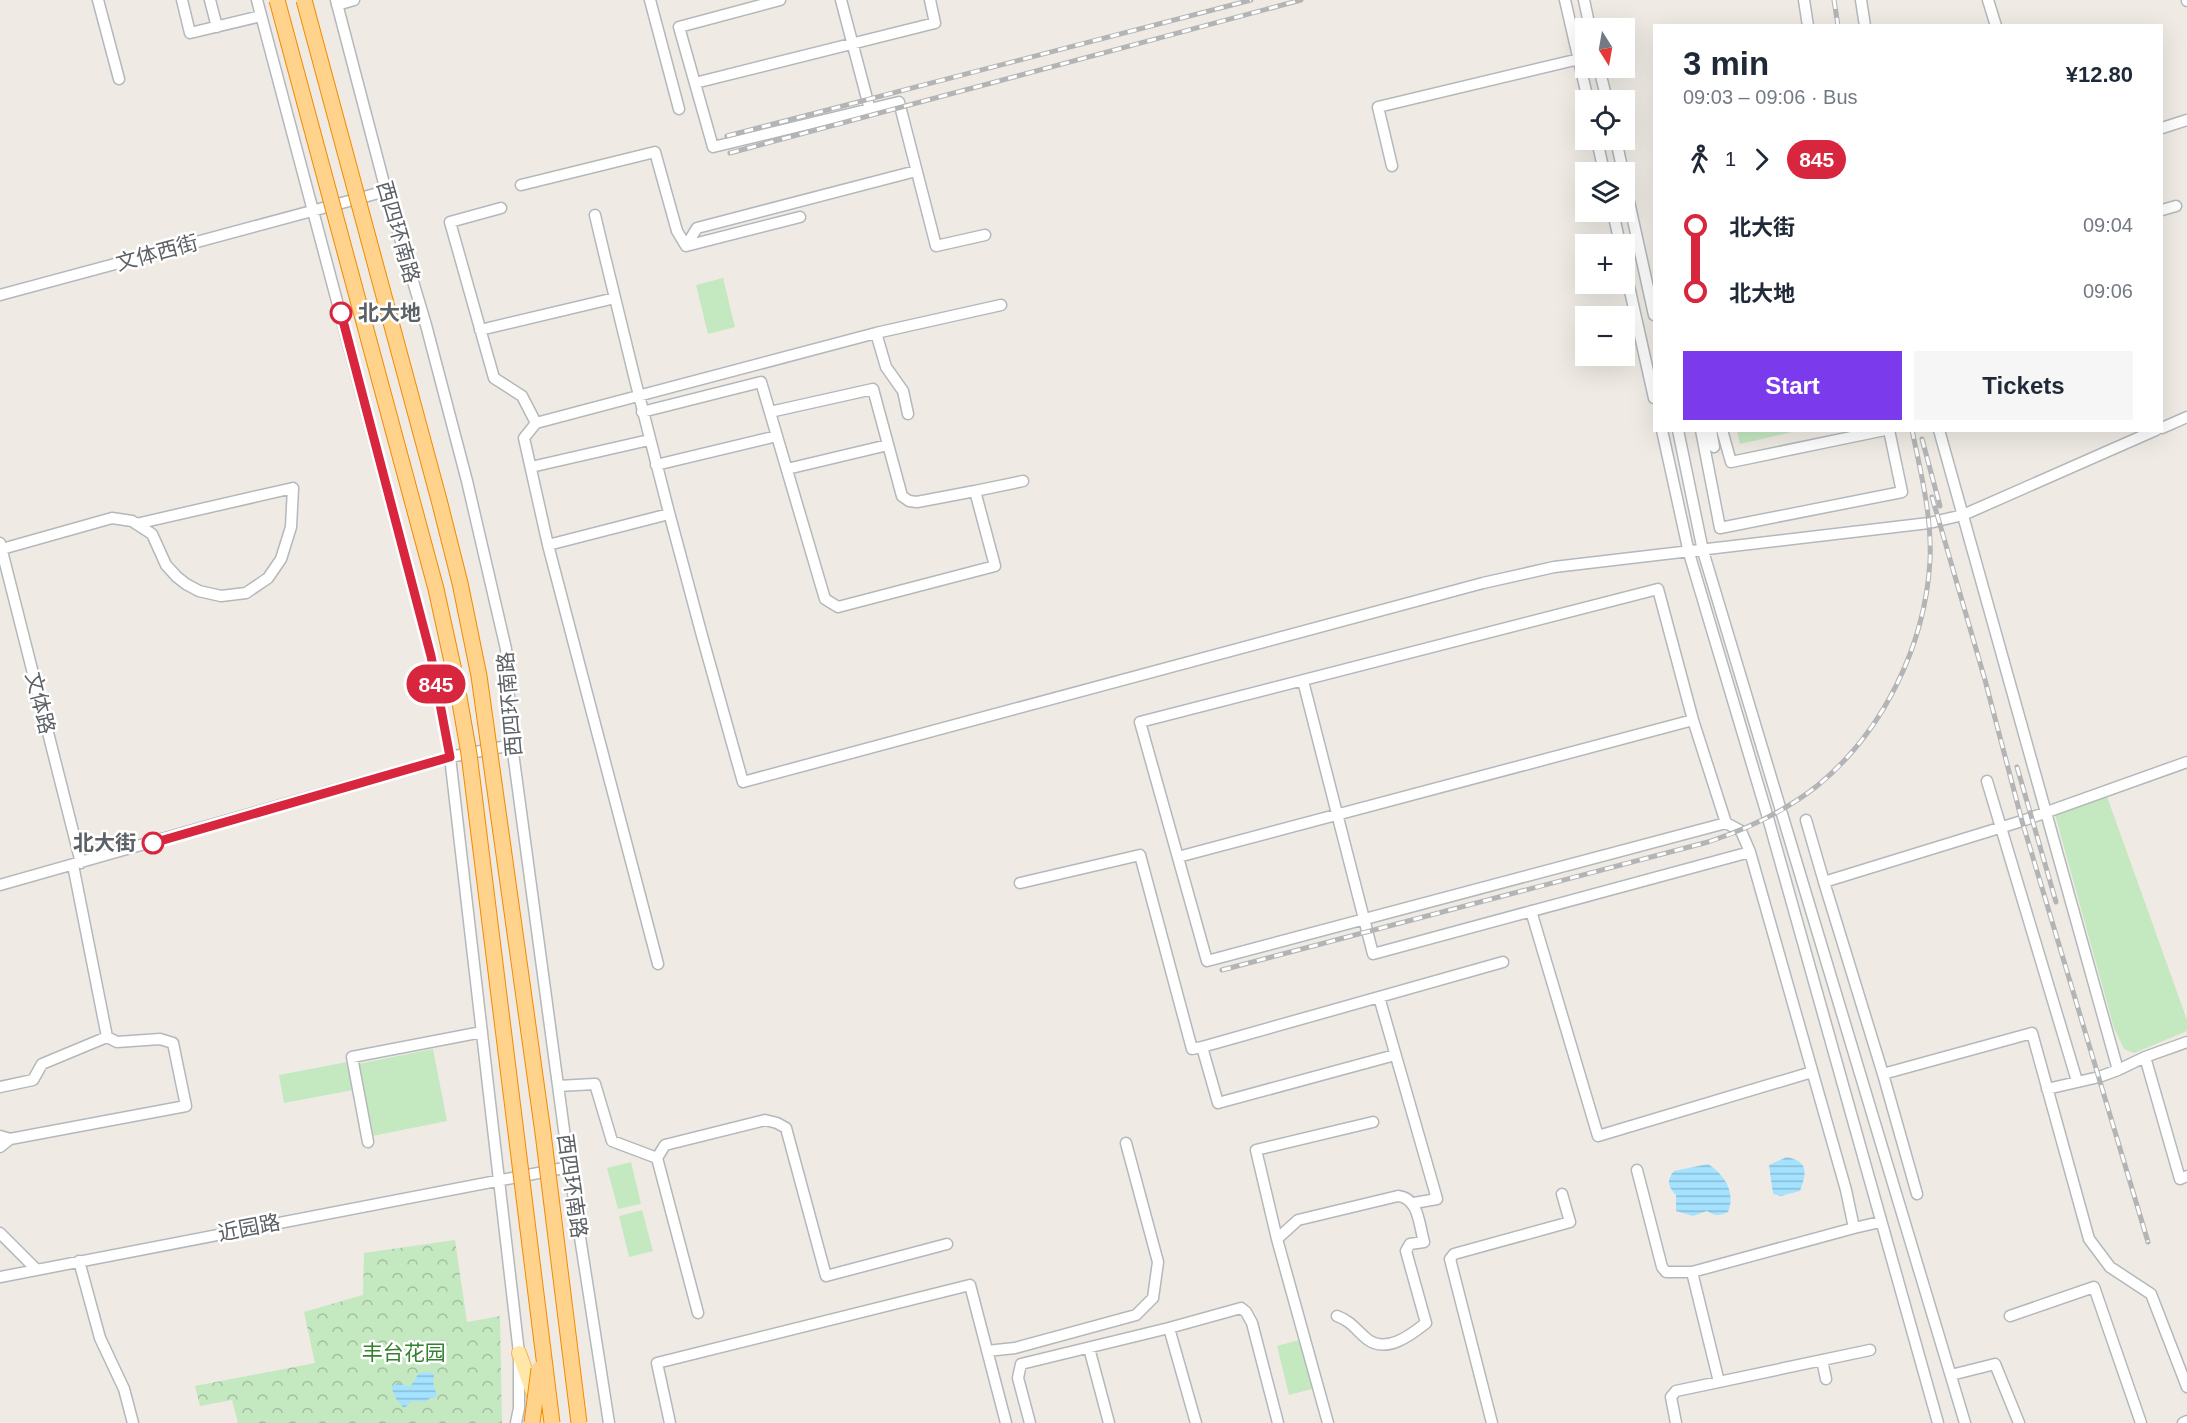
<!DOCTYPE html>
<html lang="en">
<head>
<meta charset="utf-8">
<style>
	:root { --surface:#fff; --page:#f6f6f7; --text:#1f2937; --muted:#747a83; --accent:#7c3aed }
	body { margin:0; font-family:Helvetica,"Noto Sans SC",sans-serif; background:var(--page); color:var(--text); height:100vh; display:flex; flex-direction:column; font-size:22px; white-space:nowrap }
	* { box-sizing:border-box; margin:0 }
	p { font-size:20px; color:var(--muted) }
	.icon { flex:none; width:33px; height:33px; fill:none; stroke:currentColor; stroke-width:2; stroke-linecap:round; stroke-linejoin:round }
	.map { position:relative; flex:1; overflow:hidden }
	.drawer { position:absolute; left:1653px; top:24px; width:510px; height:408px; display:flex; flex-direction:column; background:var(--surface); border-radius:0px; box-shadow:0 6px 24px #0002 }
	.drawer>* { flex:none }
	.badge { padding:0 12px; border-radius:20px; font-size:21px; line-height:39px }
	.needle { width:39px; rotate:169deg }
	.buttons { position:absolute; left:1575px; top:18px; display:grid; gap:12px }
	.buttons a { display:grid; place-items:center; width:60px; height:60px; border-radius:0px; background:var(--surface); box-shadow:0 6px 24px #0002; font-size:30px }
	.map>.badge { position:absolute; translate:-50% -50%; box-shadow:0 0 0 3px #fff }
	.legs { display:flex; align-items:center; gap:9px; height:66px; padding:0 30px; font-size:20px }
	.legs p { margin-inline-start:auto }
	.overview { display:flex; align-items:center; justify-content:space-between; height:102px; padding:0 30px }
	h1 { font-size:33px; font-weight:800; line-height:45px }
	.button { display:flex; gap:12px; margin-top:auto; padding:12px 30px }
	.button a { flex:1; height:69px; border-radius:0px; background:var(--accent); color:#fff; font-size:24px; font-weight:800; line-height:69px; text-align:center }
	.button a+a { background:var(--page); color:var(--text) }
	ul { padding:0 30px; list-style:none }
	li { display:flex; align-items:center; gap:21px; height:66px; font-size:22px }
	li i { display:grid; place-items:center; width:9px; height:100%; margin:0 8px; background:currentColor }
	li i::after { content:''; width:15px; height:15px; margin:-8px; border:4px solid; border-radius:50%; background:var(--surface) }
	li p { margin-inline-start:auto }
	li:first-child i { background:linear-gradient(#0000 50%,currentColor 0) }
	li:last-child i { background:linear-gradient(currentColor 50%,#0000 0) }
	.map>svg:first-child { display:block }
	.park { fill:url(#park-crowns) }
	.pitch { fill:#c4e8bf }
	.water { fill:url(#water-rules) }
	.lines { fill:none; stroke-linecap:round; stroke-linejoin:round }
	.minor-casing { stroke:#b4b8bb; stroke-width:13 }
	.major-casing { stroke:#f9b653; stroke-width:16 }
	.minor { stroke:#fff; stroke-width:10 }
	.major { stroke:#ffe6a9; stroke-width:14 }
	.rail-casing { stroke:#b3b4b5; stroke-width:5 }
	.rail { stroke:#fff; stroke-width:3; stroke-dasharray:9; stroke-linecap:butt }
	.highway-bridge-casing { stroke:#f38900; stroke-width:17; stroke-linecap:butt }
	.highway-bridge { stroke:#ffd38b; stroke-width:15 }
	.line-1-casing { stroke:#fff; stroke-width:14 }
	.line-1 { stroke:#d7263d; stroke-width:9 }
	.stop-1-dot { fill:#fff; stroke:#d7263d; stroke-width:3 }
	.labels { text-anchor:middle; stroke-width:5; stroke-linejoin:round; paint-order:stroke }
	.street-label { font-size:21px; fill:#5c6165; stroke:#fff }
	.stop-label { font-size:21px; font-weight:bold; fill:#5c6165; stroke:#fff; text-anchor:start }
	.park-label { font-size:21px; fill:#35812f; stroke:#fff }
</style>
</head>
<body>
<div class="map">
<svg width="2187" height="1423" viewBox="0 0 2187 1423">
	<defs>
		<pattern id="park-crowns" width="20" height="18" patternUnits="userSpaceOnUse" patternTransform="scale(1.5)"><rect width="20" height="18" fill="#c4e8bf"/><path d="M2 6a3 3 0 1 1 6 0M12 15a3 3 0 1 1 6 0" fill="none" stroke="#a2bf9f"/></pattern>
		<pattern id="water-rules" width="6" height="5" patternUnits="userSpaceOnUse" patternTransform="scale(1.5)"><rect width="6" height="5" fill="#a4e2ff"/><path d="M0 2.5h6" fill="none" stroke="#89bbd2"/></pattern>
	</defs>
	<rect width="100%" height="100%" fill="#efebe4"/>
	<path class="park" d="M455,1240L467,1322L500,1316L502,1423H238L232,1400L200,1406L195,1386L315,1363L304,1312L363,1295L364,1253Z"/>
	<path class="pitch" d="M723,278L735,327L708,334L696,285Z
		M1800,430L1740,444L1737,431V430Z
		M2105,791L2187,1020V1031L2134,1053L2124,1049L2114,1028L2054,811Z
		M433,1049L447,1121L372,1136L358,1064Z
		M347,1062L353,1090L284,1103L279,1075Z
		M631,1162L641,1204L618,1209L607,1168Z
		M642,1210L653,1251L629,1257L619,1216Z
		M1303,1339L1316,1388L1289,1395L1277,1346Z"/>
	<path class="water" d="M1787,1157C1810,1162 1806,1174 1800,1191L1781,1196L1773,1194L1769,1165Z
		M1708,1164C1725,1175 1736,1193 1728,1212C1719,1216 1715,1216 1707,1211L1693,1216L1676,1211V1195C1668,1186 1666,1181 1674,1171Z
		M427,1372L434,1374L433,1382L437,1397L430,1398L425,1402L412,1401L404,1408L396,1399L391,1387L398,1383L410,1387L419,1373Z"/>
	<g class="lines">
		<defs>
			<path id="minor" d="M98,0L119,79
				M182,0L190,33L261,16
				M210,0L217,27
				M257,0L407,565L431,656L450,757L519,1353V1408L516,1423
				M336,0L386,191L426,325L467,481L506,649L512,745L569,1167L609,1423
				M650,0L679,109
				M780,0L679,27L713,147L899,102L936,246L985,235
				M841,0L870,110
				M1565,0L1588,100
				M1584,0L1590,28
				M1804,0L1808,26
				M1861,0L1865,26
				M1988,0L1996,26
				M2187,0V1
				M337,5L354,0
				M1599,68L1607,100
				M695,83L935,23L930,0
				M2162,128L2187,120
				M1597,140L1604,172
				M1616,140L1623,172
				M1392,166L1378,107L1579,59
				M1624,179L1654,315
				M521,185L655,152L677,231L686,246L697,228L916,171
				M501,208L450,222L494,378L522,396L536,423
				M2162,210L2176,206
				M1613,212L1620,244
				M595,215C640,406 689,594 743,782L1483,583L1554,567L1929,523L1963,515L2156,430
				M686,246L800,217
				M1624,264L1654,398
				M0,295L386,191
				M480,330L615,298
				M876,333L886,367L903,391L908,414
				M642,412L761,382L825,599L838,607L995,566L975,491L1023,481
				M770,412L873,389L902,496L909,501L917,502L975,491
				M2162,428L2187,417
				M1662,430L1689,553L1768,818L1938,1423
				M1678,430L1703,551L1965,1423
				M1701,430L1720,528L1902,492L1889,430
				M1711,430L1714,447
				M1722,430L1731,462L1885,430
				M1939,430L2118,1070L2145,1057L2180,1179L2187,1176
				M656,465L777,436
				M531,467L649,440
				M787,469L888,445
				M0,543L81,863
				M548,545L669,514
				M2,549L112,518L132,521L152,534L166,565L177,577L186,584L199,591L221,596L246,593L268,578L281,559L291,527L293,488L136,524
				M1303,681L1373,954L1750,852
				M1987,781L2077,1081
				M1806,820L1824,882
				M1726,823L1207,961L1140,722L1658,589L1693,720L1726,823L1741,831L1750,852L1846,1190L1854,1228L1880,1222
				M1178,857L1693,720
				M1020,883L1140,855L1192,1049L1202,1047
				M0,885L450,757L512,745
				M1531,911L1598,1136L1812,1072
				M658,964L548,545L524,438L536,423L876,333L1001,305
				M1379,997L1437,1199L1414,1203
				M1395,1055L1218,1103L1202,1047L1503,962
				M2145,1057L2187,1042
				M1883,1074L1824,882L2022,821L2187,762
				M558,1086L595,1084L612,1141L657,1158L698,1313
				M0,1087L33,1080L42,1064L107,1037
				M2047,1089L2099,1077L2118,1070
				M0,1136L10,1139L186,1106L173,1043L160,1039L117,1042L107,1037L73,865
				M368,1142L352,1057L482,1032
				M0,1147L10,1139
				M657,1158L665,1145L765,1120L777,1123L786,1128L826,1276L947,1244
				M1637,1170L1662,1267L1666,1272H1692
				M1917,1194L1883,1074L2032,1033L2089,1239L2110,1267L2151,1294L2187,1387
				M0,1233L37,1270
				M1277,1239L1256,1150L1373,1122
				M79,1261L100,1338L124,1389L133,1423
				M0,1277L569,1167
				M2010,1316L2094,1287L2141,1423
				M1169,1328L1196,1423
				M1089,1348L1109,1423
				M987,1351L1015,1348L1136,1315L1153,1298L1158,1262L1126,1143
				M1822,1360L1826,1379
				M1951,1375L1995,1364L2019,1423
				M1719,1382L1692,1272L1854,1228
				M670,1423L657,1363L970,1285L1006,1423
				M1030,1423L1018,1378L1021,1364L1169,1328L1241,1308L1246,1312L1252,1323L1278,1423
				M1328,1423L1277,1239L1298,1220L1398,1196C1419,1198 1419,1225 1424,1242L1410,1244L1406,1251L1426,1323C1411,1335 1386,1354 1367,1339C1356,1330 1351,1321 1337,1316
				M1492,1423L1450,1259L1454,1254L1570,1222L1562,1194
				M1676,1423L1671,1397L1676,1391L1870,1350
				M2183,1423L2187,1421"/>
			<path id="major" d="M519,1353L544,1423"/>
		</defs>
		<use href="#minor" class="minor-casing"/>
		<use href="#major" class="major-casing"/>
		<use href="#minor" class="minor"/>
		<use href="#major" class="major"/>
		<defs>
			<path id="rail" d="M1834,0L1838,26
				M727,136L1251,0
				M730,153L1301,0
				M1922,439L1940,506
				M1932,497L1985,680L2022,821L2148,1242
				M2017,767L2056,902
				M1222,970L1708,842C1747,829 1784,812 1817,786C1883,732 1925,646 1930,561C1932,517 1921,473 1912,430"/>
		</defs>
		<use href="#rail" class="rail-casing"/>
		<use href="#rail" class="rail"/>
		<defs>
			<path id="highway-bridge" d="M277,0L436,589L456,680L469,754L552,1423
				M304,0L439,500L460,583L479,676L543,1133L579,1423
				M532,1423L539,1369"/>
		</defs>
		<use href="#highway-bridge" class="highway-bridge-casing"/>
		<use href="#highway-bridge" class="highway-bridge"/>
	</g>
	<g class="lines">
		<defs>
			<path id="line-1" d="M153,843L450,757L431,656L341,313"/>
		</defs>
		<use href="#line-1" class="line-1-casing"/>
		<use href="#line-1" class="line-1"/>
	</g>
	<g class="stop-1-dot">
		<circle cx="341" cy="313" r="10"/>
		<circle cx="153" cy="843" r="10"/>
	</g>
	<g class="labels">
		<g class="street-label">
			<text transform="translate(398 232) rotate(74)" y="7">西四环南路</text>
			<text transform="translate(157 253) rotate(-15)" y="7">文体西街</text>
			<text transform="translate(40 703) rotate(76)" y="7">文体路</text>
			<text transform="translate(510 704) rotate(-95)" y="7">西四环南路</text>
			<text transform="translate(572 1186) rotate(82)" y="7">西四环南路</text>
			<text transform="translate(249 1228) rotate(-11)" y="7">近园路</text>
		</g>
		<g class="stop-label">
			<text x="358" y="320">北大地</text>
			<text x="136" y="850" text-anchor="end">北大街</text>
		</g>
		<g class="park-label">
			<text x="404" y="1360">丰台花园</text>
		</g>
	</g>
</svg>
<div class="buttons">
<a><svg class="needle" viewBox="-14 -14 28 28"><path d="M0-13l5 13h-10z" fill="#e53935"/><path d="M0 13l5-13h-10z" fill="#747a83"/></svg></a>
<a><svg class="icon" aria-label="locate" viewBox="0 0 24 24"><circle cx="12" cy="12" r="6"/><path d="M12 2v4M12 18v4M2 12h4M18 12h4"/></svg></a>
<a><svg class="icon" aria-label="layers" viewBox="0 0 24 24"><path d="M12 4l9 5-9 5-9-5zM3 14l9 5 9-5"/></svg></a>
<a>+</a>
<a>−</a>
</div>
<b class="badge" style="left:436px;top:684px;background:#d7263d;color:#fff">845</b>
<section class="drawer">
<div class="overview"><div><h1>3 min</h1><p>09:03 – 09:06 · Bus</p></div><b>¥12.80</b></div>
<div class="legs"><svg class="icon" aria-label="walk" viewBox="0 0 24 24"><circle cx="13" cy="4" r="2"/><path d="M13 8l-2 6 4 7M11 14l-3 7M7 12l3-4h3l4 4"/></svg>1<svg class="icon" aria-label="forward" viewBox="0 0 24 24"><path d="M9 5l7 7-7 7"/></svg><b class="badge" style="background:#d7263d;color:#fff">845</b></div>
<ul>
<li><i style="color:#d7263d"></i><b>北大街</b><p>09:04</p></li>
<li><i style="color:#d7263d"></i><b>北大地</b><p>09:06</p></li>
</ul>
<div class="button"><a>Start</a><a>Tickets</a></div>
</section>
</div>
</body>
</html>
